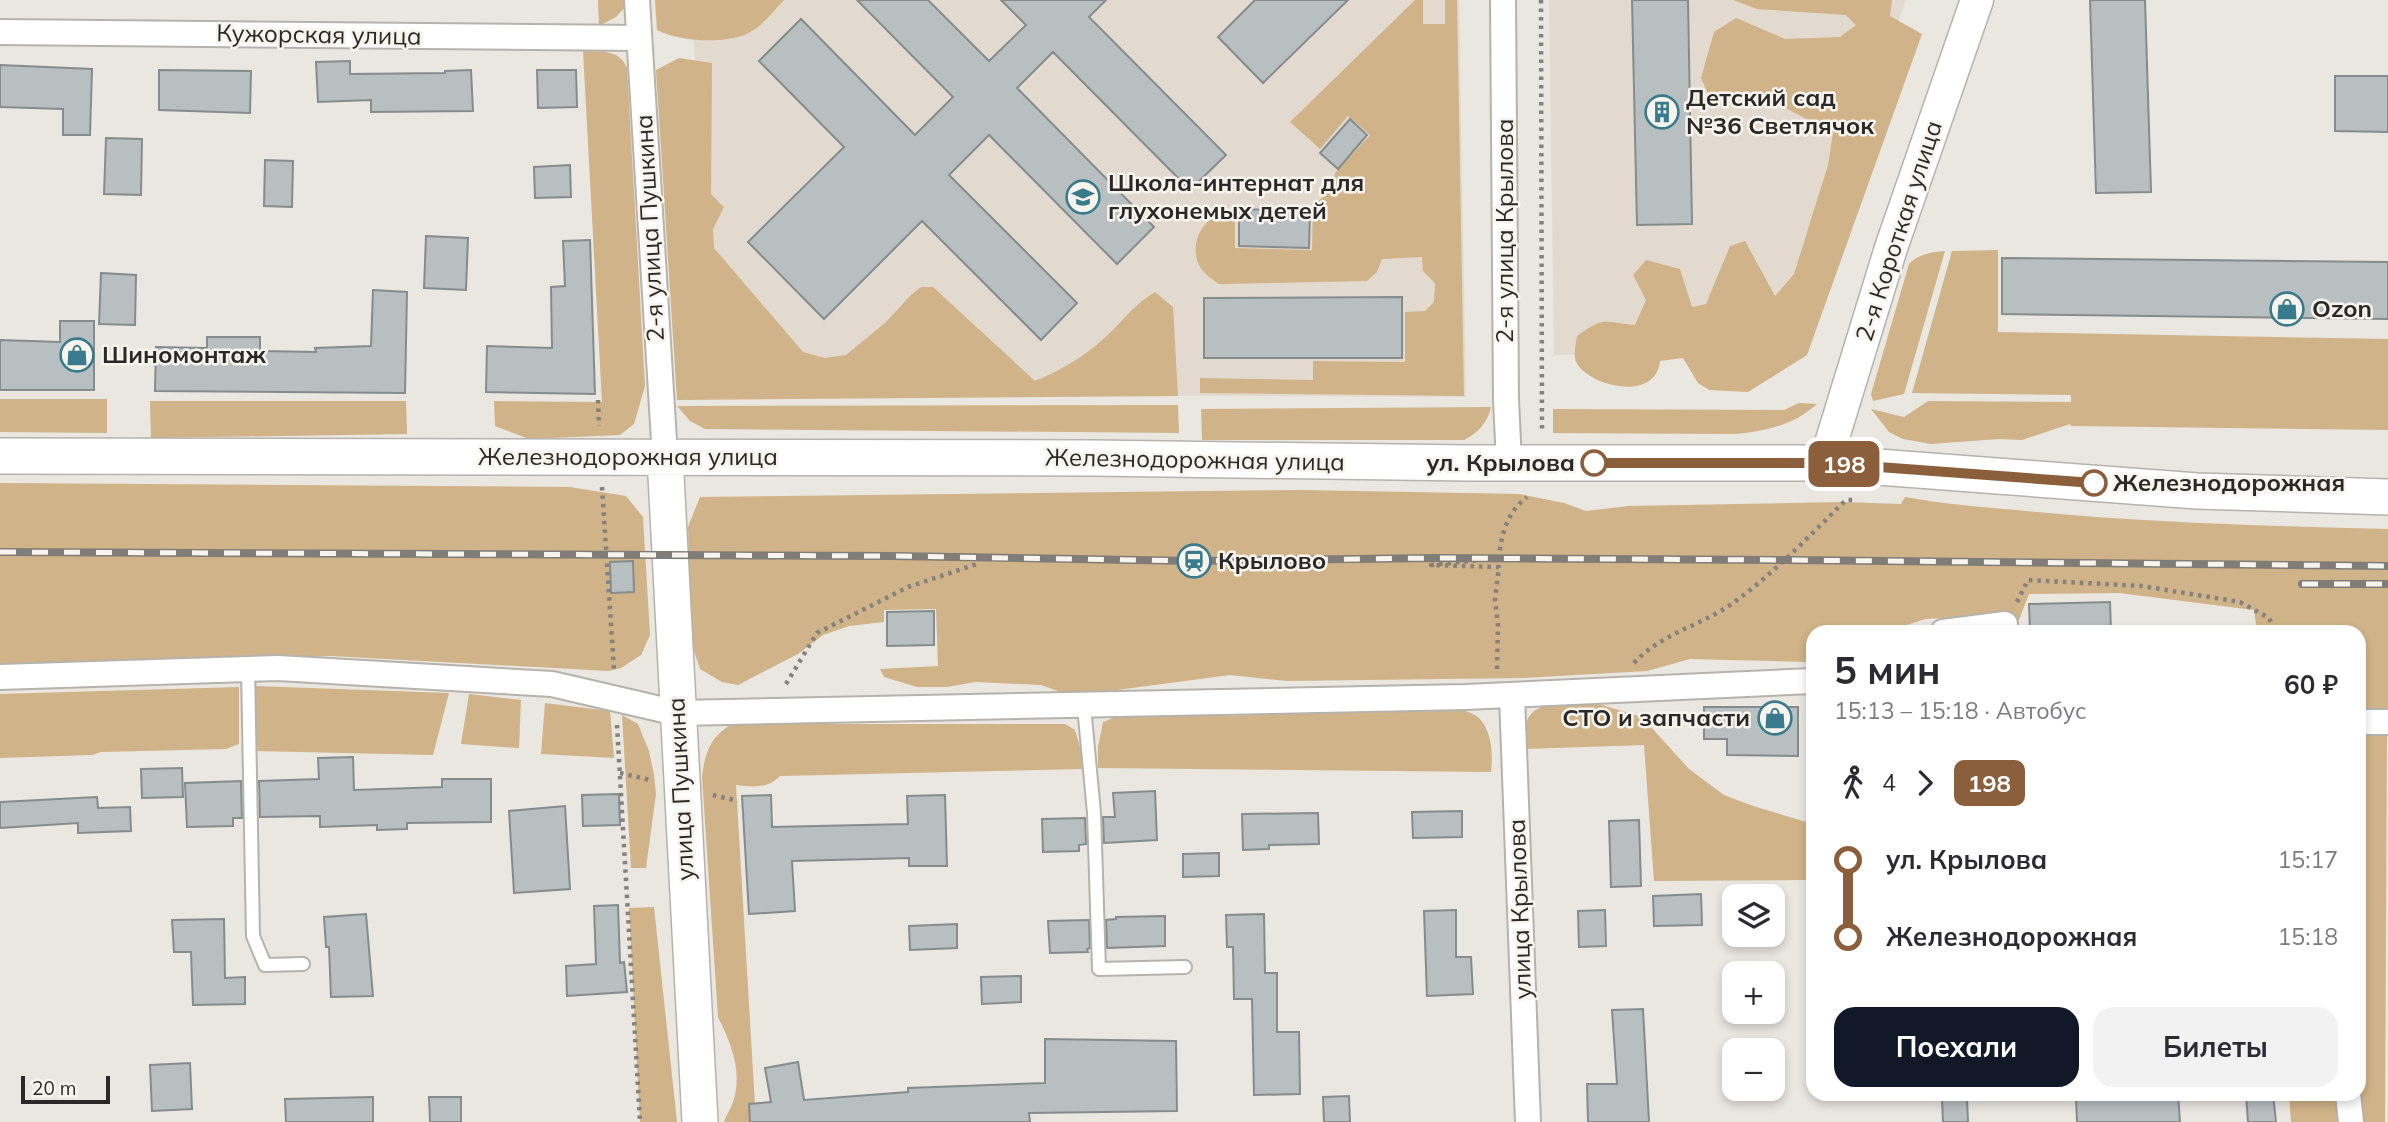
<!DOCTYPE html>
<html lang="ru">
<head>
<meta charset="utf-8">
<style>
	:root { --surface:#fff; --page:#f2f2f3; --text:#2b2b33; --muted:#7c7c81; --accent:#111827 }
	body { margin:0; font-family:Mulish,sans-serif; background:var(--page); color:var(--text); height:100vh; display:flex; flex-direction:column; font-size:26px; white-space:nowrap }
	* { box-sizing:border-box; margin:0 }
	p { font-size:23px; color:var(--muted) }
	.icon { flex:none; width:38px; height:38px; fill:none; stroke:currentColor; stroke-width:2; stroke-linecap:round; stroke-linejoin:round }
	.map { position:relative; flex:1; overflow:hidden }
	.side { position:absolute; left:1806px; top:625px; width:560px; height:476px; display:flex; flex-direction:column; background:var(--surface); border-radius:21px; box-shadow:0 4px 10px #0003 }
	.side>* { flex:none }
	.badge { padding:0 14px; border-radius:10px; font-size:24px; line-height:46px }
	.tools { position:absolute; left:1722px; top:884px; display:grid; gap:14px }
	.tools a { display:grid; place-items:center; width:63px; height:63px; border-radius:14px; background:var(--surface); box-shadow:0 4px 10px #0003; font-size:35px }
	.scale { position:absolute; left:21px; bottom:18px; width:89px; box-sizing:border-box; padding-left:7px; border:4px solid #2b2927; border-top:0; font-size:19px; line-height:24px; white-space:nowrap; color:#2b2927; -webkit-text-stroke:5px #f7f3ed; paint-order:stroke }
	.map>.badge { position:absolute; translate:-50% -50%; box-shadow:0 0 0 4px #fff }
	.legs { display:flex; align-items:center; gap:10px; height:77px; padding:0 28px; font-size:23px }
	.legs p { margin-inline-start:auto }
	.overview { display:flex; align-items:center; justify-content:space-between; height:119px; padding:0 28px }
	h1 { font-size:38px; font-weight:700; line-height:52px }
	.cta { display:flex; gap:14px; margin-top:auto; padding:14px 28px }
	.cta a { flex:1; height:80px; border-radius:21px; background:var(--accent); color:#fff; font-size:28px; font-weight:700; line-height:80px; text-align:center }
	.cta a+a { background:var(--page); color:var(--text) }
	ul { padding:0 28px; list-style:none }
	li { display:flex; align-items:center; gap:24px; height:77px; font-size:26px }
	li i { display:grid; place-items:center; width:10px; height:100%; margin:0 9px; background:currentColor }
	li i::after { content:''; width:18px; height:18px; margin:-9px; border:5px solid; border-radius:50%; background:var(--surface) }
	li p { margin-inline-start:auto }
	li:first-child i { background:linear-gradient(#0000 50%,currentColor 0) }
	li:last-child i { background:linear-gradient(currentColor 50%,#0000 0) }
	.map>svg:first-child { display:block }
	.built { fill:#e3dacf }
	.green { fill:#d0b388 }
	.building { fill:#b7bfc1; stroke:#858c8e; stroke-width:2 }
	.lines { fill:none; stroke-linecap:round; stroke-linejoin:round }
	.service-casing { stroke:#b6b2ac; stroke-width:16 }
	.minor-casing { stroke:#b6b2ac; stroke-width:28 }
	.tertiary-casing { stroke:#b6b2ac; stroke-width:35 }
	.secondary-casing { stroke:#b6b2ac; stroke-width:38 }
	.path { stroke:#85827e; stroke-width:4.5; stroke-dasharray:3.5 5; stroke-linecap:butt }
	.service { stroke:#fff; stroke-width:12 }
	.minor { stroke:#fff; stroke-width:24 }
	.tertiary { stroke:#fff; stroke-width:32 }
	.secondary { stroke:#fff; stroke-width:35 }
	.rail-casing { stroke:#807d79; stroke-width:8 }
	.rail { stroke:#f7f3ed; stroke-width:5; stroke-dasharray:16; stroke-linecap:butt }
	.line-1-casing { stroke:#fff; stroke-width:16 }
	.line-1 { stroke:#8b5e3c; stroke-width:10 }
	.stop-1-dot { fill:#fff; stroke:#8b5e3c; stroke-width:3.5 }
	.labels { text-anchor:middle; stroke-width:5; stroke-linejoin:round; paint-order:stroke }
	.street-label { font-size:24px; fill:#2b2927; stroke:#f7f3ed }
	.poi-label { font-size:24px; font-weight:bold; fill:#2b2927; stroke:#f7f3ed; text-anchor:start }
	.stop-label { font-size:24px; font-weight:bold; fill:#2b2927; stroke:#f7f3ed; text-anchor:end }
</style>
</head>
<body>
<div class="map">
<svg width="2388" height="1122" viewBox="0 0 2388 1122">
	<rect width="100%" height="100%" fill="#eae6e0"/>
	<path class="built" d="M691,0H1459L1466,397L1038,395L716,398Z
		M1549,0H1906L1780,352L1554,355Z"/>
	<path class="green" d="M598,0H625V7L616,17L599,26Z
		M655,0H784C774,10 764,24 752,31C731,45 678,42 657,30Z
		M1415,0H1423V24H1445V0H1457L1464,396L1200,393V378L1313,380V361L1405,362V312L1425,311L1434,302L1435,283L1423,271L1422,257L1382,259L1377,272L1367,281L1219,284C1210,278 1200,271 1197,260C1190,236 1210,210 1235,210V248L1312,250L1313,206L1333,188L1335,173L1370,135L1348,116L1320,149L1290,122Z
		M1733,0H1892L1890,16L1922,34L1807,355L1748,392L1709,390L1698,383L1683,358L1660,361C1655,407 1578,382 1575,358C1574,351 1576,343 1577,336C1605,316 1603,322 1635,325L1646,300L1633,275L1646,260L1680,269L1692,307L1706,304L1730,246L1745,241L1775,296L1794,274L1828,165L1833,133L1774,102L1709,96L1701,78L1714,32L1736,18L1785,39L1840,37L1856,25L1846,15L1757,9Z
		M583,51C602,52 619,49 627,68L645,386L634,424L620,435L529,439L495,426L494,401L602,402Z
		M679,58L712,63L711,194L724,207L713,229L714,248L803,352L825,358L846,355L885,323L911,295L921,287H933L1035,381C1065,369 1091,352 1114,329C1127,315 1138,302 1155,292L1173,307L1178,396L677,400L656,70Z
		M1998,250V332L2388,339V430L2071,426L2070,424L2022,440L1999,439L1931,444L1903,439L1889,432L1871,409L1904,417L1928,401L2071,402V395L1912,393L1952,251Z
		M1945,251L1904,394L1873,401L1871,394L1909,264C1919,254 1931,252 1945,251Z
		M0,399H107V433L0,432Z
		M150,401H406L407,434L151,438Z
		M1799,403L1817,404C1794,425 1766,431 1735,434L1553,433V409L1784,410Z
		M1178,405L1179,433L705,429L690,421L677,406Z
		M1491,407C1488,422 1478,433 1464,440H1202L1201,409Z
		M0,483L570,487L626,496L643,517L650,635L641,655L621,668L609,671L331,656L0,666Z
		M1302,490L1519,494L1564,503L1586,511L1629,506L1841,502L1901,504L1905,497C1949,505 1993,508 2037,512C2154,523 2271,526 2388,529V715L2359,713V632H2257L2254,610L2119,593L2029,594L2019,620L1986,616L1925,619L1886,632H1813V660L1806,662L1690,659L1647,671L1524,678L1287,681L1230,675L1087,694H1066L1041,685L975,682L947,687H917L884,677L880,669L938,666L936,609L884,610V622L849,626L823,635L798,654L738,685L722,682L700,669L691,642L688,527L700,497Z
		M255,686L449,693L433,755L256,751Z
		M239,687V744L226,749L101,752L92,755L0,758V694Z
		M469,694L521,700L519,748L461,744Z
		M1556,702H1592L1642,717L1689,769L1724,795L1753,806L1813,824V880L1654,881L1644,745L1523,749C1525,720 1525,710 1556,702Z
		M545,703L610,711L614,758L541,754Z
		M1458,708C1464,711 1474,713 1479,718C1492,731 1493,755 1491,772L1098,768V747L1103,722L1121,715L1219,716Z
		M622,715L638,724L649,751L654,775L656,794L646,868H631Z
		M732,724H1065L1075,730L1082,754V769L780,776C768,789 752,787 736,785L756,1122H724C726,1115 731,1109 733,1102C743,1072 731,1043 718,1017L702,777C705,753 710,737 732,724Z
		M2359,731L2387,733L2385,1122H2359Z
		M654,907L677,1122H640L629,908Z
		M2289,1094H2335L2337,1122H2291Z"/>
	<path class="building" d="M857,0H928L989,61L1026,25L1001,0H1106L1089,17L1226,155L1190,190L1053,52L1017,88L1154,227L1117,264L989,135L949,175L1077,303L1041,340L922,221L824,319L748,242L844,147L759,61L801,19L915,135L953,97Z
		M1255,0H1348L1263,83L1218,37Z
		M1632,0H1688L1692,224L1637,225Z
		M2090,0H2145L2151,192L2096,193Z
		M350,61V74L445,73V71L471,70L473,111L371,112V100L318,102L316,62Z
		M0,65L92,69L90,135H63V109L0,107Z
		M159,70L251,71L250,113L159,110Z
		M537,70H576L577,107L538,108Z
		M2335,76H2388V132L2335,131Z
		M1350,119L1367,135L1338,169L1320,153Z
		M106,138L142,139L141,195L104,194Z
		M265,160L293,161L292,207L264,206Z
		M570,165L571,197L535,198L534,167Z
		M1239,209L1310,211L1309,248L1239,246Z
		M426,236L468,238L466,290L424,288Z
		M590,240L595,394L486,392L487,346L552,348L551,287L565,286L563,241Z
		M2002,258L2388,262V319L2002,314Z
		M101,273L136,275L135,325L99,324Z
		M373,290L407,292L405,393L155,391L156,347L207,348V337H260V351L316,352L315,348L371,346Z
		M1402,297V358H1204V298Z
		M60,321H94V390H0V340L60,342Z
		M633,561L634,592L611,593L610,562Z
		M2110,602L2111,632H2030L2029,604Z
		M934,611V645L887,646V612Z
		M1704,707H1798V756L1727,755V739H1704Z
		M353,757L354,790L442,787V779H491V822L407,823V829L377,830V825L320,827V816L260,817L259,781L319,779L318,758Z
		M182,768L183,797L142,798L141,769Z
		M241,781L242,818H233V826L187,827L185,783Z
		M1155,791L1157,840L1104,843L1103,817H1115L1113,793Z
		M619,794L620,825L583,826L582,795Z
		M771,795L772,827L908,824L907,796L945,795L947,866H909V858L792,861L795,911L749,914L742,796Z
		M97,797L98,808L130,807L131,831L78,833V823L0,828V802Z
		M565,806L570,889L514,893L509,811Z
		M1462,811V837L1413,838L1412,812Z
		M1318,813L1319,844L1269,845V849L1243,850L1242,814Z
		M1085,818L1086,844L1079,845V851L1043,852L1042,819Z
		M1639,820L1641,886L1611,887L1609,821Z
		M1219,853V876L1183,877V854Z
		M1701,894L1702,925L1654,926L1653,896Z
		M618,905L620,963L624,962L627,992L567,996L566,966L596,964L594,906Z
		M1456,910V957H1471L1473,994L1427,996L1424,911Z
		M1605,910L1606,946L1579,947L1578,911Z
		M366,914L373,996L331,997L329,947H326L324,917Z
		M1264,914L1265,973H1277V1032H1299L1300,1094L1254,1095L1252,999H1234L1233,947H1227L1226,915Z
		M1165,916V946L1107,948L1106,920L1116,919V917Z
		M224,919L225,978L245,977V1004L193,1005L191,952H174L172,920Z
		M1089,920L1090,948L1087,949L1088,952L1050,953L1048,921Z
		M957,924V948L910,950L909,926Z
		M1021,976V1002L982,1004L981,977Z
		M1643,1009L1649,1122H1588L1587,1084H1617L1612,1010Z
		M1045,1039L1176,1041L1177,1111L1029,1113L1030,1122H750L749,1104L771,1102L765,1068L798,1062L804,1100L908,1092V1088L1045,1083Z
		M190,1063L192,1109L152,1111L150,1065Z
		M2144,1094H2178L2180,1122H2077L2076,1097Z
		M2246,1094H2273L2276,1122H2248Z
		M1349,1096L1350,1122H1324L1323,1097Z
		M373,1097V1122H286L285,1099Z
		M429,1097H461V1122H430Z
		M1967,1098L1968,1122H1943L1942,1099Z"/>
	<g class="lines">
		<defs>
			<path id="service" d="M248,669L253,936L265,965L303,964
				M1084,706L1094,813L1099,969L1185,967"/>
			<path id="minor" d="M637,0L665,457
				M1503,0L1506,400L1509,463
				M0,32L639,38
				M1943,632L2005,624
				M0,677L278,668L552,684L677,713L1465,697L1813,681
				M1512,696L1528,1122
				M2359,722H2388
				M2348,1094L2351,1122"/>
			<path id="tertiary" d="M1825,463L1891,248L1977,0"/>
			<path id="secondary" d="M0,456L1094,458L1468,463H1825L2197,491L2388,497
				M665,457L700,1122"/>
		</defs>
		<use href="#service" class="service-casing"/>
		<use href="#minor" class="minor-casing"/>
		<use href="#tertiary" class="tertiary-casing"/>
		<use href="#secondary" class="secondary-casing"/>
		<path class="path" d="M1541,0L1542,433
			M598,400L599,426
			M602,487L614,670
			M2017,602L2028,580L2142,586L2240,602L2269,618L2275,632
			M1634,663C1662,633 1698,627 1730,605C1773,575 1809,536 1846,500H1855
			M1497,669L1498,626L1495,599L1499,567L1431,565L1499,558C1501,535 1507,512 1527,497
			M786,684L817,633L908,587L980,563
			M617,725L640,1122
			M620,773L650,780
			M713,795L738,801"/>
		<use href="#service" class="service"/>
		<use href="#minor" class="minor"/>
		<use href="#tertiary" class="tertiary"/>
		<use href="#secondary" class="secondary"/>
		<defs>
			<path id="rail" d="M0,552L891,556L1194,561L1437,558L1785,560L2388,566
				M2302,584H2388"/>
		</defs>
		<use href="#rail" class="rail-casing"/>
		<use href="#rail" class="rail"/>
	</g>
	<g class="lines">
		<defs>
			<path id="line-1" d="M1594,463H1825L2094,483"/>
		</defs>
		<use href="#line-1" class="line-1-casing"/>
		<use href="#line-1" class="line-1"/>
	</g>
	<defs>
		<symbol id="building-ring" viewBox="-11 -11 22 22"><circle r="9.5" fill="#f7f3ed" stroke="#397b8c" stroke-width="1.5"/><path d="M-4-6H4V6H1V3H-1V6H-4ZM-2.5-4.3h1.7v1.8h-1.7ZM.8-4.3h1.7v1.8H.8ZM-2.5-1h1.7V.8h-1.7ZM.8-1h1.7V.8H.8Z" fill="#397b8c"/></symbol>
		<symbol id="school-ring" viewBox="-11 -11 22 22"><circle r="9.5" fill="#f7f3ed" stroke="#397b8c" stroke-width="1.5"/><path d="M0-5L7-2L0 1L-7-2ZM-4 1L0 2.5L4 1V4Q0 6-4 4Z" fill="#397b8c"/></symbol>
		<symbol id="shop-ring" viewBox="-11 -11 22 22"><circle r="9.5" fill="#f7f3ed" stroke="#397b8c" stroke-width="1.5"/><path d="M-5-2.5h2.3a2.7 3.5 0 0 1 5.4 0H5L5.5 6h-11ZM-1.5-2.5h3a1.5 2.3 0 0 0-3 0Z" fill="#397b8c"/></symbol>
		<symbol id="station-ring" viewBox="-11 -11 22 22"><circle r="9.5" fill="#f7f3ed" stroke="#397b8c" stroke-width="1.5"/><path d="M-3-6H3Q5-6 5-4V2Q5 4 3 4L4.5 6H3L1.5 4h-3L-3 6H-4.5L-3 4Q-5 4-5 2V-4Q-5-6-3-6ZM-3.5-4v3h7v-3ZM-3.5 1v1.5H-2V1ZM2 1v1.5H3.5V1Z" fill="#397b8c"/></symbol>
	</defs>
	<g fill-rule="evenodd">
		<use href="#building-ring" x="1643" y="93" width="38" height="38"/>
		<use href="#school-ring" x="1064" y="178" width="38" height="38"/>
		<use href="#shop-ring" x="2268" y="290" width="38" height="38"/>
		<use href="#shop-ring" x="58" y="336" width="38" height="38"/>
		<use href="#station-ring" x="1175" y="542" width="38" height="38"/>
		<use href="#shop-ring" x="1756" y="699" width="38" height="38"/>
	</g>
	<g class="stop-1-dot">
		<circle cx="1594" cy="463" r="12"/>
		<circle cx="2094" cy="483" r="12"/>
	</g>
	<g class="labels">
		<g class="street-label">
			<text transform="translate(319 35) rotate(1)" y="8">Кужорская улица</text>
			<text transform="translate(650 228) rotate(-93)" y="8">2-я улица Пушкина</text>
			<text transform="translate(1505 231) rotate(-90)" y="8">2-я улица Крылова</text>
			<text transform="translate(1899 231) rotate(-72)" y="8">2-я Короткая улица</text>
			<text x="628" y="465">Железнодорожная улица</text>
			<text transform="translate(1195 460) rotate(1)" y="8">Железнодорожная улица</text>
			<text transform="translate(681 789) rotate(-93)" y="8">улица Пушкина</text>
			<text transform="translate(1520 909) rotate(-92)" y="8">улица Крылова</text>
		</g>
		<g class="poi-label">
			<text x="1686" y="106">Детский сад<tspan x="1686" dy="28">№36 Светлячок</tspan></text>
			<text x="1108" y="191">Школа-интернат для<tspan x="1108" dy="28">глухонемых детей</tspan></text>
			<text x="2312" y="317">Ozon</text>
			<text x="102" y="363">Шиномонтаж</text>
			<text x="1218" y="569">Крылово</text>
			<text x="1750" y="726" text-anchor="end">СТО и запчасти</text>
		</g>
		<g class="stop-label">
			<text x="1575" y="471">ул. Крылова</text>
			<text x="2113" y="491" text-anchor="start">Железнодорожная</text>
		</g>
	</g>
</svg>
<div class="tools">
<a><svg class="icon" aria-label="layers" viewBox="0 0 24 24"><path d="M12 4l9 5-9 5-9-5zM3 14l9 5 9-5"/></svg></a>
<a>+</a>
<a>−</a>
</div>
<div class="scale">20 m</div>
<b class="badge" style="left:1844px;top:464px;background:#8b5e3c;color:#fff">198</b>
<section class="side">
<div class="overview"><div><h1>5 мин</h1><p>15:13 – 15:18 · Автобус</p></div><b>60 ₽</b></div>
<div class="legs"><svg class="icon" aria-label="walk" viewBox="0 0 24 24"><circle cx="13" cy="4" r="2"/><path d="M13 8l-2 6 4 7M11 14l-3 7M7 12l3-4h3l4 4"/></svg>4<svg class="icon" aria-label="forward" viewBox="0 0 24 24"><path d="M9 5l7 7-7 7"/></svg><b class="badge" style="background:#8b5e3c;color:#fff">198</b></div>
<ul>
<li><i style="color:#8b5e3c"></i><b>ул. Крылова</b><p>15:17</p></li>
<li><i style="color:#8b5e3c"></i><b>Железнодорожная</b><p>15:18</p></li>
</ul>
<div class="cta"><a>Поехали</a><a>Билеты</a></div>
</section>
</div>
</body>
</html>
